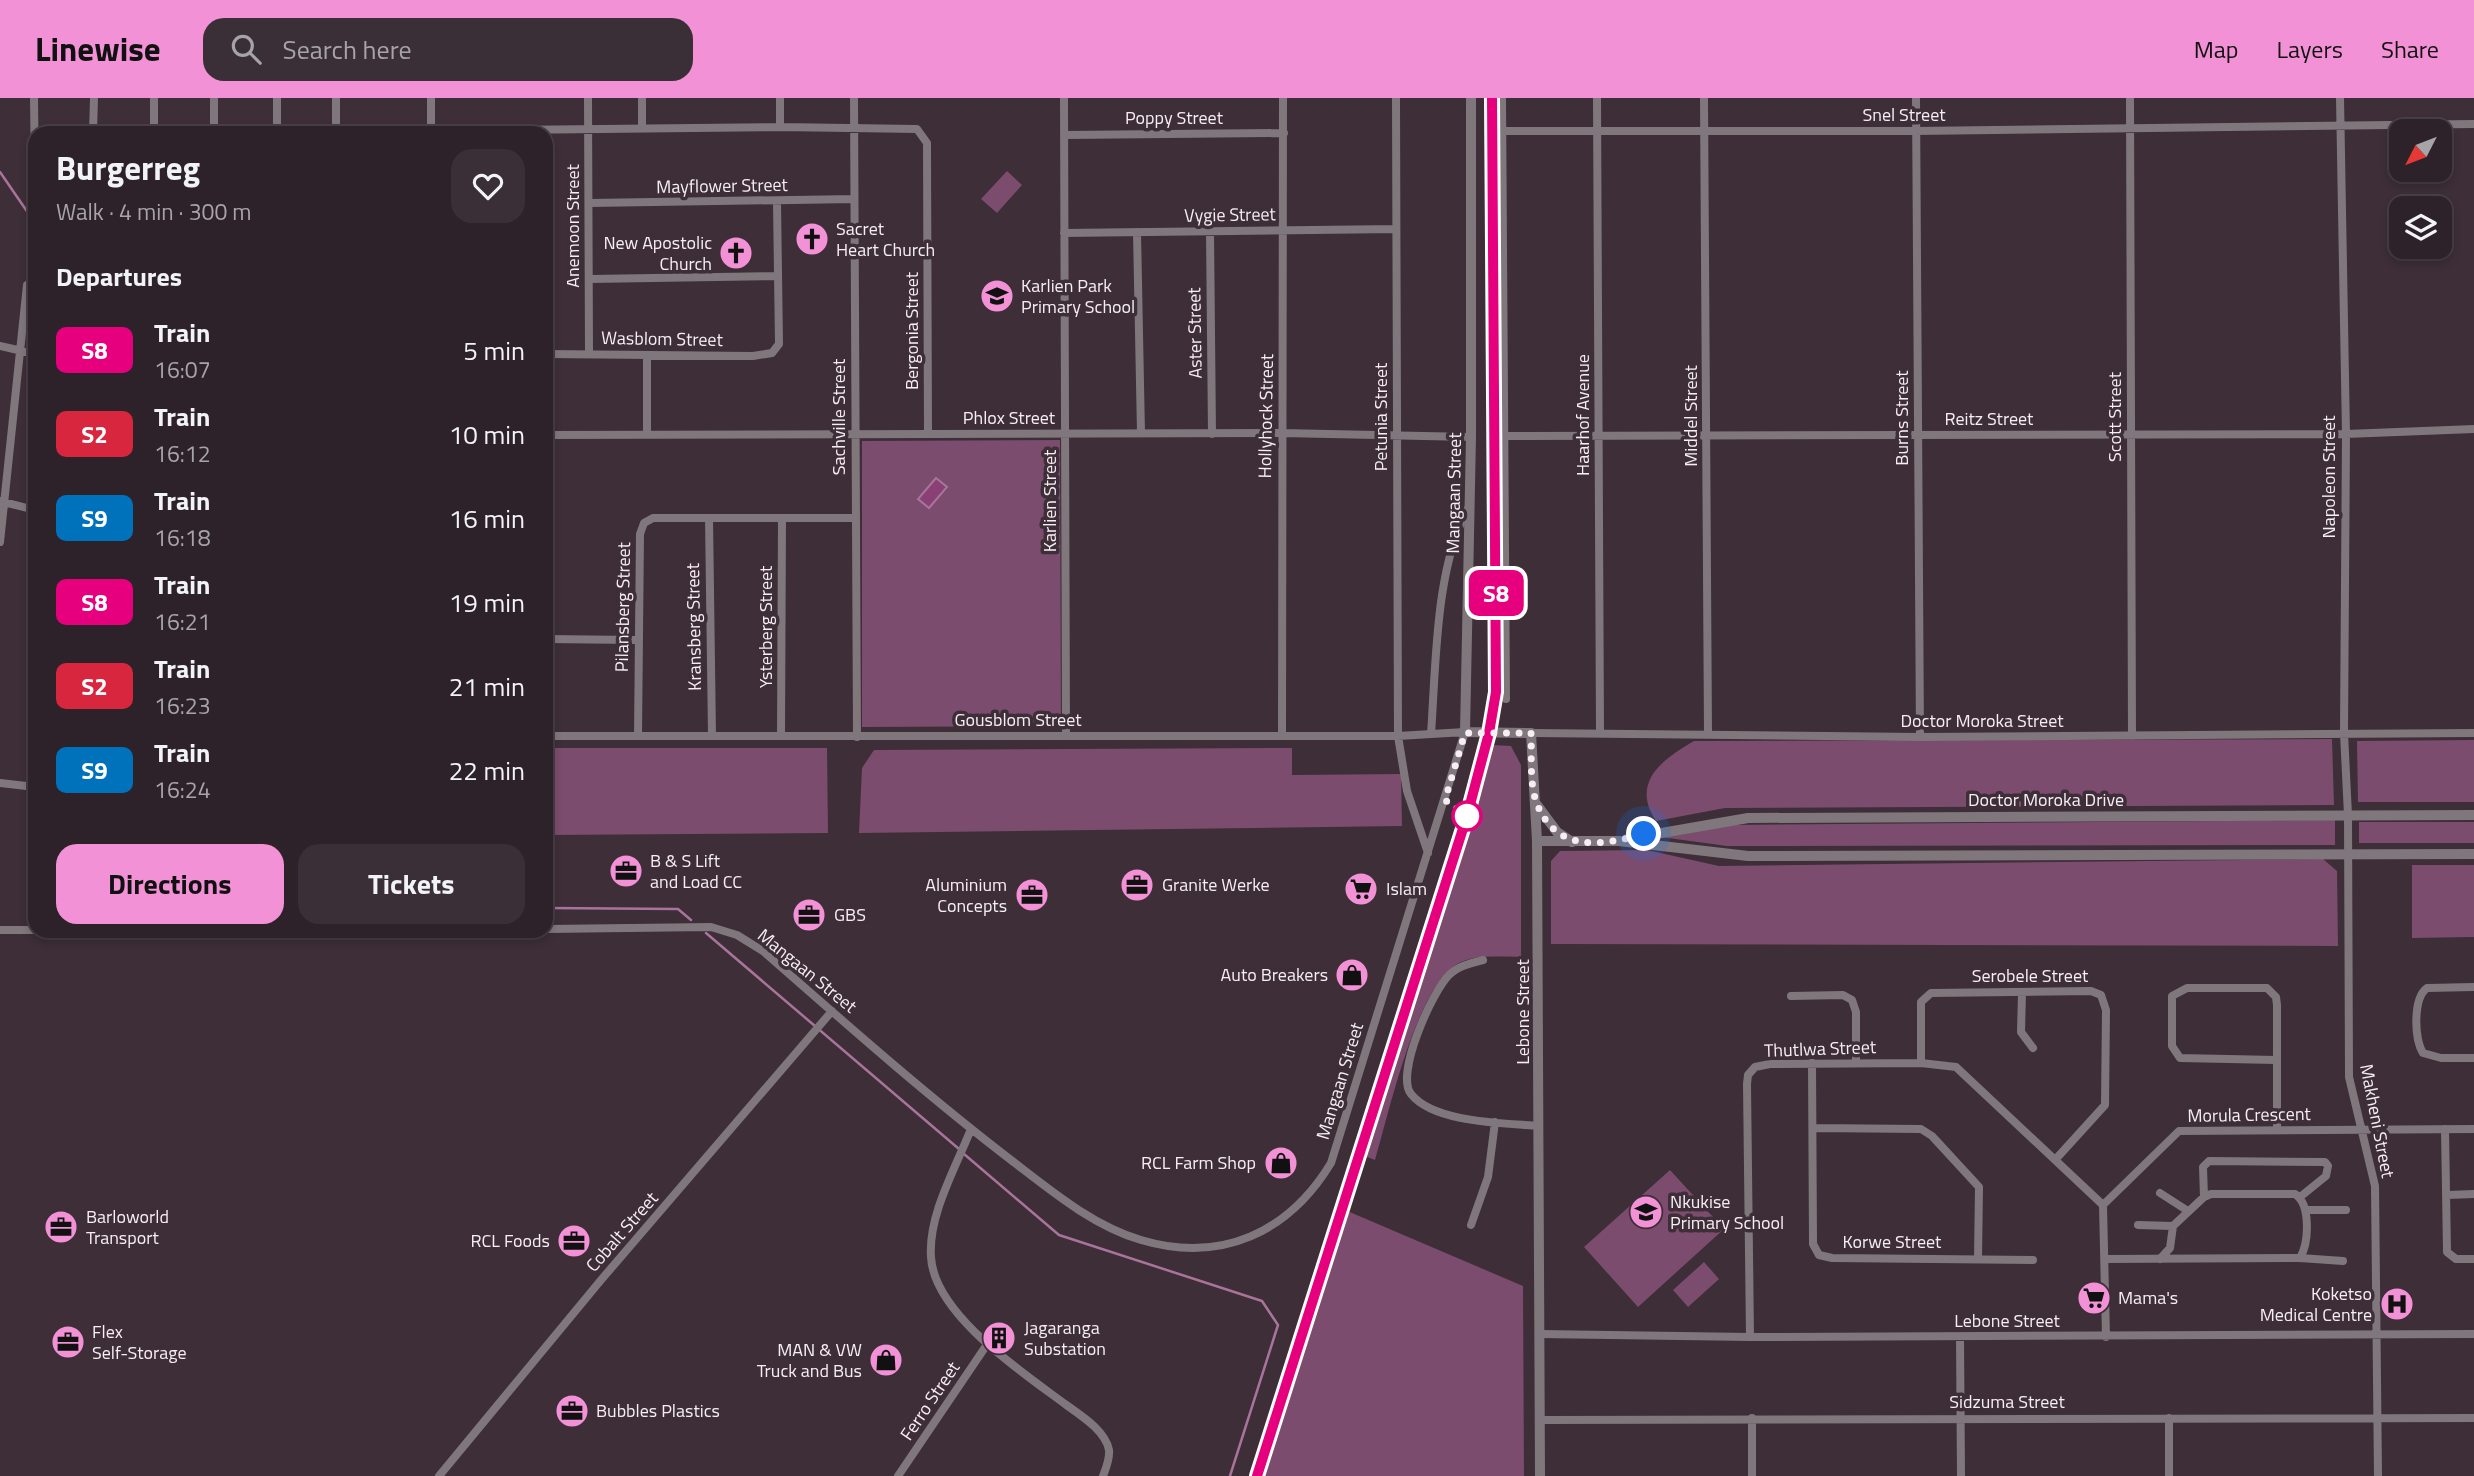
<!DOCTYPE html>
<html lang="en">
<head>
<meta charset="utf-8">
<style>
	:root { --surface:#2e222a; --page:#3a2f36; --text:#f1f3f6; --muted:#a7a4a8; --line:#493f47; --accent:#f391d6 }
	body { margin:0; font-family:"Titillium Web",sans-serif; background:var(--page); color:var(--text); height:100vh; display:flex; flex-direction:column; font-size:26px; white-space:nowrap }
	* { box-sizing:border-box; margin:0 }
	p { font-size:23px; color:var(--muted) }
	.icon { flex:none; width:38px; height:38px; fill:none; stroke:currentColor; stroke-width:2; stroke-linecap:round; stroke-linejoin:round }
	.map { position:relative; flex:1; overflow:hidden }
	.details { position:absolute; left:28px; top:28px; width:525px; height:812px; display:flex; flex-direction:column; background:var(--surface); border-radius:21px; box-shadow:0 4px 10px #0003,0 0 0 2px var(--line) }
	.details>* { flex:none }
	.badge { padding:0 14px; border-radius:10px; font-size:24px; line-height:46px }
	.needle { width:46px; rotate:228deg }
	.controls { position:absolute; left:2389px; top:21px; display:grid; gap:14px }
	.controls a { display:grid; place-items:center; width:63px; height:63px; border-radius:14px; background:var(--surface); box-shadow:0 4px 10px #0003,0 0 0 2px var(--line); font-size:35px }
	.you { position:absolute; width:35px; height:35px; margin:-18px; border:5px solid #fff; border-radius:50%; background:#1a73e8; box-shadow:0 0 0 10px #1a73e833 }
	.map>.badge { position:absolute; translate:-50% -50%; box-shadow:0 0 0 4px #fff }
	h2 { padding:0 28px; font-size:26px; line-height:63px }
	.round { display:grid; place-items:center; flex:none; width:74px; height:74px; border-radius:21px; background:var(--page) }
	.headline { display:flex; align-items:center; justify-content:space-between; height:119px; padding:0 28px }
	h1 { font-size:33px; font-weight:700; line-height:52px }
	.button { display:flex; gap:14px; margin-top:auto; padding:14px 28px }
	.button a { flex:1; height:80px; border-radius:21px; background:var(--accent); color:#111; font-size:28px; font-weight:700; line-height:80px; text-align:center }
	.button a+a { background:var(--page); color:var(--text) }
	ul { padding:0; list-style:none }
	li { display:flex; align-items:center; gap:21px; height:84px; padding:0 28px }
	li div { flex:1 }
	li b { display:block; font-size:26px }
	li em { font-style:normal }
	li .badge { min-width:77px; font-weight:700; text-align:center }
	header { display:flex; align-items:center; gap:42px; box-sizing:border-box; height:98px; padding:0 35px; background:var(--accent); color:#111 }
	header strong { font-size:33px }
	nav { display:flex; gap:38px; margin-inline-start:auto; font-size:24px }
	.search { width:490px; height:63px; background:var(--page); display:flex; align-items:center; gap:18px; box-sizing:border-box; padding:0 24px; border-radius:21px; color:var(--muted); font-size:26px }
	.map>svg:first-child { display:block }
	.green { fill:#7b4c6d }
	.water { fill:#884075; stroke:#a9749b; stroke-width:2 }
	.lines { fill:none; stroke-linecap:round; stroke-linejoin:round }
	.stream { stroke:#a9749b; stroke-width:2.5 }
	.minor { stroke:#7f777c; stroke-width:8 }
	.tertiary { stroke:#7f777c; stroke-width:10 }
	.rail-casing { stroke:#d8ced4; stroke-width:5 }
	.rail { stroke:#3d2e38; stroke-width:2.5; stroke-dasharray:8; stroke-linecap:butt }
	.line-casing { stroke:#fff; stroke-width:16 }
	.line { stroke:#e6007e; stroke-width:10 }
	.walk { stroke:#f7eef4; stroke-width:7; stroke-dasharray:0 12.6 }
	.stop-dot { fill:#fff; stroke:#e6007e; stroke-width:3.5 }
	.labels { text-anchor:middle; stroke-width:7; stroke-linejoin:round; paint-order:stroke }
	.street-label { font-size:18px; fill:#f7eef4; stroke:#3d2e38 }
	.poi-label { font-size:18px; fill:#f7eef4; stroke:#3d2e38; text-anchor:start }
</style>
</head>
<body>
<header>
<strong>Linewise</strong>
<div class="search"><svg class="icon" aria-label="search" viewBox="0 0 24 24"><circle cx="10" cy="10" r="6"/><path d="M15 15l6 6"/></svg>Search here</div>
<nav><a>Map</a><a>Layers</a><a>Share</a></nav>
</header>
<div class="map">
<svg width="2474" height="1378" viewBox="0 0 2474 1378">
	<rect width="100%" height="100%" fill="#3d2e38"/>
	<path class="green" d="M1007,73L1022,87L997,115L981,101Z
		M1060,342L1061,628L862,629V343Z
		M2332,641L2334,707L1725,710L1656,723C1630,684 1663,661 1694,643Z
		M2474,642V704H2358L2357,643Z
		M1492,647L1511,648L1521,667V859C1501,859 1475,856 1457,866C1416,890 1389,1015 1375,1062L1362,1057Z
		M546,650H827L828,735L546,737Z
		M1292,650V677L1401,676L1402,728L859,735L862,670L874,652Z
		M2335,722V747L1727,748L1661,739L1727,727Z
		M2359,724H2474V745H2359Z
		M1647,752L1719,768L2323,761L2337,773L2338,848L1551,846V763L1560,753Z
		M2412,767H2474V839L2412,840Z
		M1670,1072L1724,1131L1638,1209L1584,1149Z
		M1345,1112L1523,1188L1524,1378H1260Z
		M1704,1164L1719,1181L1688,1209L1673,1192Z"/>
	<path class="water" d="M936,380L947,389L929,410L918,401Z"/>
	<g class="lines">
		<path class="stream" d="M0,74L35,125
			M546,810L678,811L691,822
			M706,835L959,1051
			M964,1056L1059,1137L1262,1203L1278,1227L1230,1378"/>
		<path class="minor" d="M34,0L35,82
			M154,0V35
			M214,0V35
			M277,0V35
			M336,0V35
			M431,0V35
			M588,0L589,256
			M642,0V30
			M780,0V29
			M854,0L857,639
			M1064,0L1066,638
			M1396,0L1398,638L1407,693L1428,755
			M1502,0L1506,601
			M1597,0L1600,634
			M1704,0L1708,635
			M1916,0L1920,639
			M2130,0L2132,638
			M2340,0L2346,336L2344,635L2348,717L2349,979L2375,1088L2378,1378
			M431,33L780,29L917,31L927,45L928,336
			M1503,33H1916L2474,26
			M93,35L94,0
			M1065,37L1284,35
			M590,105L854,101
			M1210,133L1212,336
			M1137,134L1141,335
			M1064,135L1396,131
			M590,181L777,178
			M0,248L35,256
			M546,256L753,258L772,255L779,246L777,104
			M647,336V258
			M546,337L1282,335L1471,339
			M1503,338L2346,336L2474,331
			M0,403L35,412
			M709,420L712,638
			M0,444L27,187
			M546,541L637,542
			M1531,635L1920,639L2474,635
			M1282,636L1283,0
			M1431,636C1436,568 1435,466 1470,407
			M638,637L640,436L644,425L653,420H853
			M781,637L782,420
			M546,638H1398L1465,634L1331,1065C1289,1134 1222,1166 1141,1142C1093,1128 1050,1092 1011,1062C925,996 844,924 763,853L737,837L711,829L546,831
			M0,685L35,689
			M0,832H35
			M1483,862C1471,865 1458,868 1449,877C1432,894 1395,976 1411,996C1434,1025 1504,1025 1539,1028
			M2474,889L2427,890C2413,900 2414,941 2423,955L2441,960H2474
			M2022,895L2021,934L2033,950
			M1791,898L1843,897L1852,902L1856,914V965
			M2276,962L2180,960L2172,948V898L2187,890H2267L2276,899L2277,907V1031
			M1812,965L1813,1146L1819,1157L1832,1160L2033,1162
			M1921,965V904L1931,895L2091,893L2101,897L2106,912L2105,1007L2055,1062
			M1813,1030L1921,1031L1932,1038L1979,1089L1978,1160
			M971,1031C956,1069 928,1117 931,1159C934,1216 1022,1274 1065,1306C1080,1317 1105,1332 1109,1352C1110,1361 1106,1370 1103,1378
			M2445,1031L2447,1154L2456,1161H2474
			M2160,1095L2188,1113
			M2447,1097L2474,1096
			M2204,1099L2203,1069L2209,1063L2325,1064L2328,1068L2326,1078L2300,1099
			M2306,1112H2346
			M1471,1127L1488,1079L1495,1024
			M2138,1127L2173,1128
			M2106,1161L2300,1160L2343,1163
			M2160,1161L2170,1150L2173,1128L2204,1099L2211,1096H2295C2311,1106 2309,1145 2300,1160
			M1540,1236L1750,1239L2474,1236
			M1750,1239L1747,986L1748,977L1755,969L1770,966L1921,965L1956,969L2103,1107
			M1960,1239L1961,1378
			M2106,1239L2103,1107L2179,1033L2474,1031
			M2169,1320V1378
			M1541,1322L2474,1320
			M439,1378L601,1182L832,913
			M898,1378L988,1245
			M1752,1378V1320"/>
		<path class="tertiary" d="M1471,0V339L1465,634L1531,635L1537,743L1540,1378
			M1537,707L1557,734L1572,744
			M1627,741L1748,720L2474,717
			M1537,743H1619L1748,758L2474,756"/>
		<defs>
			<path id="rail" d="M1257,1378L1467,718L1489,635L1496,594L1492,0"/>
		</defs>
		<use href="#rail" class="rail-casing"/>
		<use href="#rail" class="rail"/>
	</g>
	<g class="lines">
		<defs>
			<path id="line" d="M1257,1378L1467,718L1489,635L1496,594L1492,0"/>
		</defs>
		<use href="#line" class="line-casing"/>
		<use href="#line" class="line"/>
		<path class="walk" d="M1467,718L1445,702L1465,635H1531C1532,656 1529,686 1537,706C1557,755 1601,748 1644,736"/>
	</g>
	<defs>
		<symbol id="church-disc" viewBox="-11 -11 22 22"><circle r="9.5" fill="#f391d6" stroke="#3d2e38"/><path d="M-1.2-6h2.4v3.5h3.3v2.4h-3.3V6h-2.4V-.1h-3.3v-2.4h3.3Z" fill="#111"/></symbol>
		<symbol id="school-disc" viewBox="-11 -11 22 22"><circle r="9.5" fill="#f391d6" stroke="#3d2e38"/><path d="M0-5L7-2L0 1L-7-2ZM-4 1L0 2.5L4 1V4Q0 6-4 4Z" fill="#111"/></symbol>
		<symbol id="office-disc" viewBox="-11 -11 22 22"><circle r="9.5" fill="#f391d6" stroke="#3d2e38"/><path d="M-6-3h4V-5.5h4V-3h4V5H-6ZM-1-4.5V-3h2v-1.5ZM-6 0V1H6V0Z" fill="#111"/></symbol>
		<symbol id="supermarket-disc" viewBox="-11 -11 22 22"><circle r="9.5" fill="#f391d6" stroke="#3d2e38"/><path d="M-6-5.5h2.5l.6 2H6L4.5 2H-2.5L-4.4-4H-6ZM-1.5 3.2a1.3 1.3 0 1 0 .1 0ZM3 3.2a1.3 1.3 0 1 0 .1 0Z" fill="#111"/></symbol>
		<symbol id="shop-disc" viewBox="-11 -11 22 22"><circle r="9.5" fill="#f391d6" stroke="#3d2e38"/><path d="M-5-2.5h2.3a2.7 3.5 0 0 1 5.4 0H5L5.5 6h-11ZM-1.5-2.5h3a1.5 2.3 0 0 0-3 0Z" fill="#111"/></symbol>
		<symbol id="hospital-disc" viewBox="-11 -11 22 22"><circle r="9.5" fill="#f391d6" stroke="#3d2e38"/><path d="M-5-5h3v3.5h4V-5h3V5h-3V1.5h-4V5h-3Z" fill="#111"/></symbol>
		<symbol id="building-disc" viewBox="-11 -11 22 22"><circle r="9.5" fill="#f391d6" stroke="#3d2e38"/><path d="M-4-6H4V6H1V3H-1V6H-4ZM-2.5-4.3h1.7v1.8h-1.7ZM.8-4.3h1.7v1.8H.8ZM-2.5-1h1.7V.8h-1.7ZM.8-1h1.7V.8H.8Z" fill="#111"/></symbol>
	</defs>
	<g fill-rule="evenodd">
		<use href="#church-disc" x="793" y="122" width="38" height="38"/>
		<use href="#church-disc" x="717" y="136" width="38" height="38"/>
		<use href="#school-disc" x="978" y="179" width="38" height="38"/>
		<use href="#office-disc" x="607" y="754" width="38" height="38"/>
		<use href="#office-disc" x="1118" y="768" width="38" height="38"/>
		<use href="#supermarket-disc" x="1342" y="772" width="38" height="38"/>
		<use href="#office-disc" x="1013" y="778" width="38" height="38"/>
		<use href="#office-disc" x="790" y="798" width="38" height="38"/>
		<use href="#shop-disc" x="1333" y="858" width="38" height="38"/>
		<use href="#shop-disc" x="1262" y="1046" width="38" height="38"/>
		<use href="#school-disc" x="1627" y="1095" width="38" height="38"/>
		<use href="#office-disc" x="42" y="1110" width="38" height="38"/>
		<use href="#office-disc" x="555" y="1124" width="38" height="38"/>
		<use href="#supermarket-disc" x="2075" y="1181" width="38" height="38"/>
		<use href="#hospital-disc" x="2378" y="1187" width="38" height="38"/>
		<use href="#building-disc" x="980" y="1221" width="38" height="38"/>
		<use href="#office-disc" x="49" y="1225" width="38" height="38"/>
		<use href="#shop-disc" x="867" y="1243" width="38" height="38"/>
		<use href="#office-disc" x="553" y="1294" width="38" height="38"/>
	</g>
	<circle class="stop-dot" cx="1467" cy="718" r="14"/>
	<g class="labels">
		<g class="street-label">
			<text x="1904" y="23">Snel Street</text>
			<text x="1174" y="26">Poppy Street</text>
			<text transform="translate(722 88) rotate(-1)" y="6">Mayflower Street</text>
			<text transform="translate(1230 117) rotate(-1)" y="6">Vygie Street</text>
			<text transform="translate(573 128) rotate(-90)" y="6">Anemoon Street</text>
			<text transform="translate(912 233) rotate(-90)" y="6">Bergonia Street</text>
			<text transform="translate(1195 235) rotate(-91)" y="6">Aster Street</text>
			<text transform="translate(662 241) rotate(1)" y="6">Wasblom Street</text>
			<text transform="translate(1583 317) rotate(-90)" y="6">Haarhof Avenue</text>
			<text transform="translate(1266 318) rotate(-89)" y="6">Hollyhock Street</text>
			<text transform="translate(1691 318) rotate(-90)" y="6">Middel Street</text>
			<text transform="translate(839 319) rotate(-90)" y="6">Sachville Street</text>
			<text transform="translate(1381 319) rotate(-90)" y="6">Petunia Street</text>
			<text transform="translate(2115 319) rotate(-90)" y="6">Scott Street</text>
			<text x="1009" y="326">Phlox Street</text>
			<text transform="translate(1902 320) rotate(-90)" y="6">Burns Street</text>
			<text x="1989" y="327">Reitz Street</text>
			<text transform="translate(2329 379) rotate(-90)" y="6">Napoleon Street</text>
			<text transform="translate(1454 395) rotate(-89)" y="6">Mangaan Street</text>
			<text transform="translate(1050 403) rotate(-90)" y="6">Karlien Street</text>
			<text transform="translate(623 509) rotate(-89)" y="6">Pilansberg Street</text>
			<text transform="translate(694 529) rotate(-91)" y="6">Kransberg Street</text>
			<text transform="translate(766 529) rotate(-90)" y="6">Ysterberg Street</text>
			<text x="1018" y="628">Gousblom Street</text>
			<text x="1982" y="629">Doctor Moroka Street</text>
			<text x="2046" y="708">Doctor Moroka Drive</text>
			<text transform="translate(807 873) rotate(39)" y="6">Mangaan Street</text>
			<text x="2030" y="884">Serobele Street</text>
			<text transform="translate(1523 914) rotate(-90)" y="6">Lebone Street</text>
			<text transform="translate(1820 951) rotate(-2)" y="6">Thutlwa Street</text>
			<text transform="translate(1340 983) rotate(-73)" y="6">Mangaan Street</text>
			<text transform="translate(2249 1017) rotate(-1)" y="6">Morula Crescent</text>
			<text transform="translate(2377 1023) rotate(79)" y="6">Makheni Street</text>
			<text transform="translate(622 1134) rotate(-49)" y="6">Cobalt Street</text>
			<text x="1892" y="1150">Korwe Street</text>
			<text x="2007" y="1229">Lebone Street</text>
			<text transform="translate(930 1303) rotate(-56)" y="6">Ferro Street</text>
			<text x="2007" y="1310">Sidzuma Street</text>
		</g>
		<g class="poi-label">
			<text x="836" y="137">Sacret<tspan x="836" dy="21">Heart Church</tspan></text>
			<text x="712" y="151" text-anchor="end">New Apostolic<tspan x="712" dy="21">Church</tspan></text>
			<text x="1021" y="194">Karlien Park<tspan x="1021" dy="21">Primary School</tspan></text>
			<text x="650" y="769">B &amp; S Lift<tspan x="650" dy="21">and Load CC</tspan></text>
			<text x="1007" y="793" text-anchor="end">Aluminium<tspan x="1007" dy="21">Concepts</tspan></text>
			<text x="1162" y="793">Granite Werke</text>
			<text x="1386" y="797">Islam</text>
			<text x="834" y="823">GBS</text>
			<text x="1328" y="883" text-anchor="end">Auto Breakers</text>
			<text x="1256" y="1071" text-anchor="end">RCL Farm Shop</text>
			<text x="1670" y="1110">Nkukise<tspan x="1670" dy="21">Primary School</tspan></text>
			<text x="86" y="1125">Barloworld<tspan x="86" dy="21">Transport</tspan></text>
			<text x="550" y="1149" text-anchor="end">RCL Foods</text>
			<text x="2372" y="1202" text-anchor="end">Koketso<tspan x="2372" dy="21">Medical Centre</tspan></text>
			<text x="2118" y="1206">Mama's</text>
			<text x="1024" y="1236">Jagaranga<tspan x="1024" dy="21">Substation</tspan></text>
			<text x="92" y="1240">Flex<tspan x="92" dy="21">Self-Storage</tspan></text>
			<text x="862" y="1258" text-anchor="end">MAN &amp; VW<tspan x="862" dy="21">Truck and Bus</tspan></text>
			<text x="596" y="1319">Bubbles Plastics</text>
		</g>
	</g>
</svg>
<div class="controls">
<a><svg class="needle" viewBox="-14 -14 28 28"><path d="M0-13l5 13h-10z" fill="#e53935"/><path d="M0 13l5-13h-10z" fill="#a7a4a8"/></svg></a>
<a><svg class="icon" aria-label="layers" viewBox="0 0 24 24"><path d="M12 4l9 5-9 5-9-5zM3 14l9 5 9-5"/></svg></a>
</div>
<div class="you" style="left:1644px;top:736px"></div>
<b class="badge" style="left:1496px;top:495px;background:#e6007e;color:#fff">S8</b>
<section class="details">
<div class="headline"><div><h1>Burgerreg</h1><p>Walk · 4 min · 300 m</p></div><a class="round"><svg class="icon" aria-label="heart" viewBox="0 0 24 24"><path d="M12 20l-8-8c-3-5 5-10 8-4 3-6 11-1 8 4z"/></svg></a></div>
<h2>Departures</h2>
<ul>
<li><span class="badge" style="background:#e6007e;color:#fff">S8</span><div><b>Train</b><p>16:07</p></div><em>5 min</em></li>
<li><span class="badge" style="background:#d7263d;color:#fff">S2</span><div><b>Train</b><p>16:12</p></div><em>10 min</em></li>
<li><span class="badge" style="background:#0072bc;color:#fff">S9</span><div><b>Train</b><p>16:18</p></div><em>16 min</em></li>
<li><span class="badge" style="background:#e6007e;color:#fff">S8</span><div><b>Train</b><p>16:21</p></div><em>19 min</em></li>
<li><span class="badge" style="background:#d7263d;color:#fff">S2</span><div><b>Train</b><p>16:23</p></div><em>21 min</em></li>
<li><span class="badge" style="background:#0072bc;color:#fff">S9</span><div><b>Train</b><p>16:24</p></div><em>22 min</em></li>
</ul>
<div class="button"><a>Directions</a><a>Tickets</a></div>
</section>
</div>
</body>
</html>
